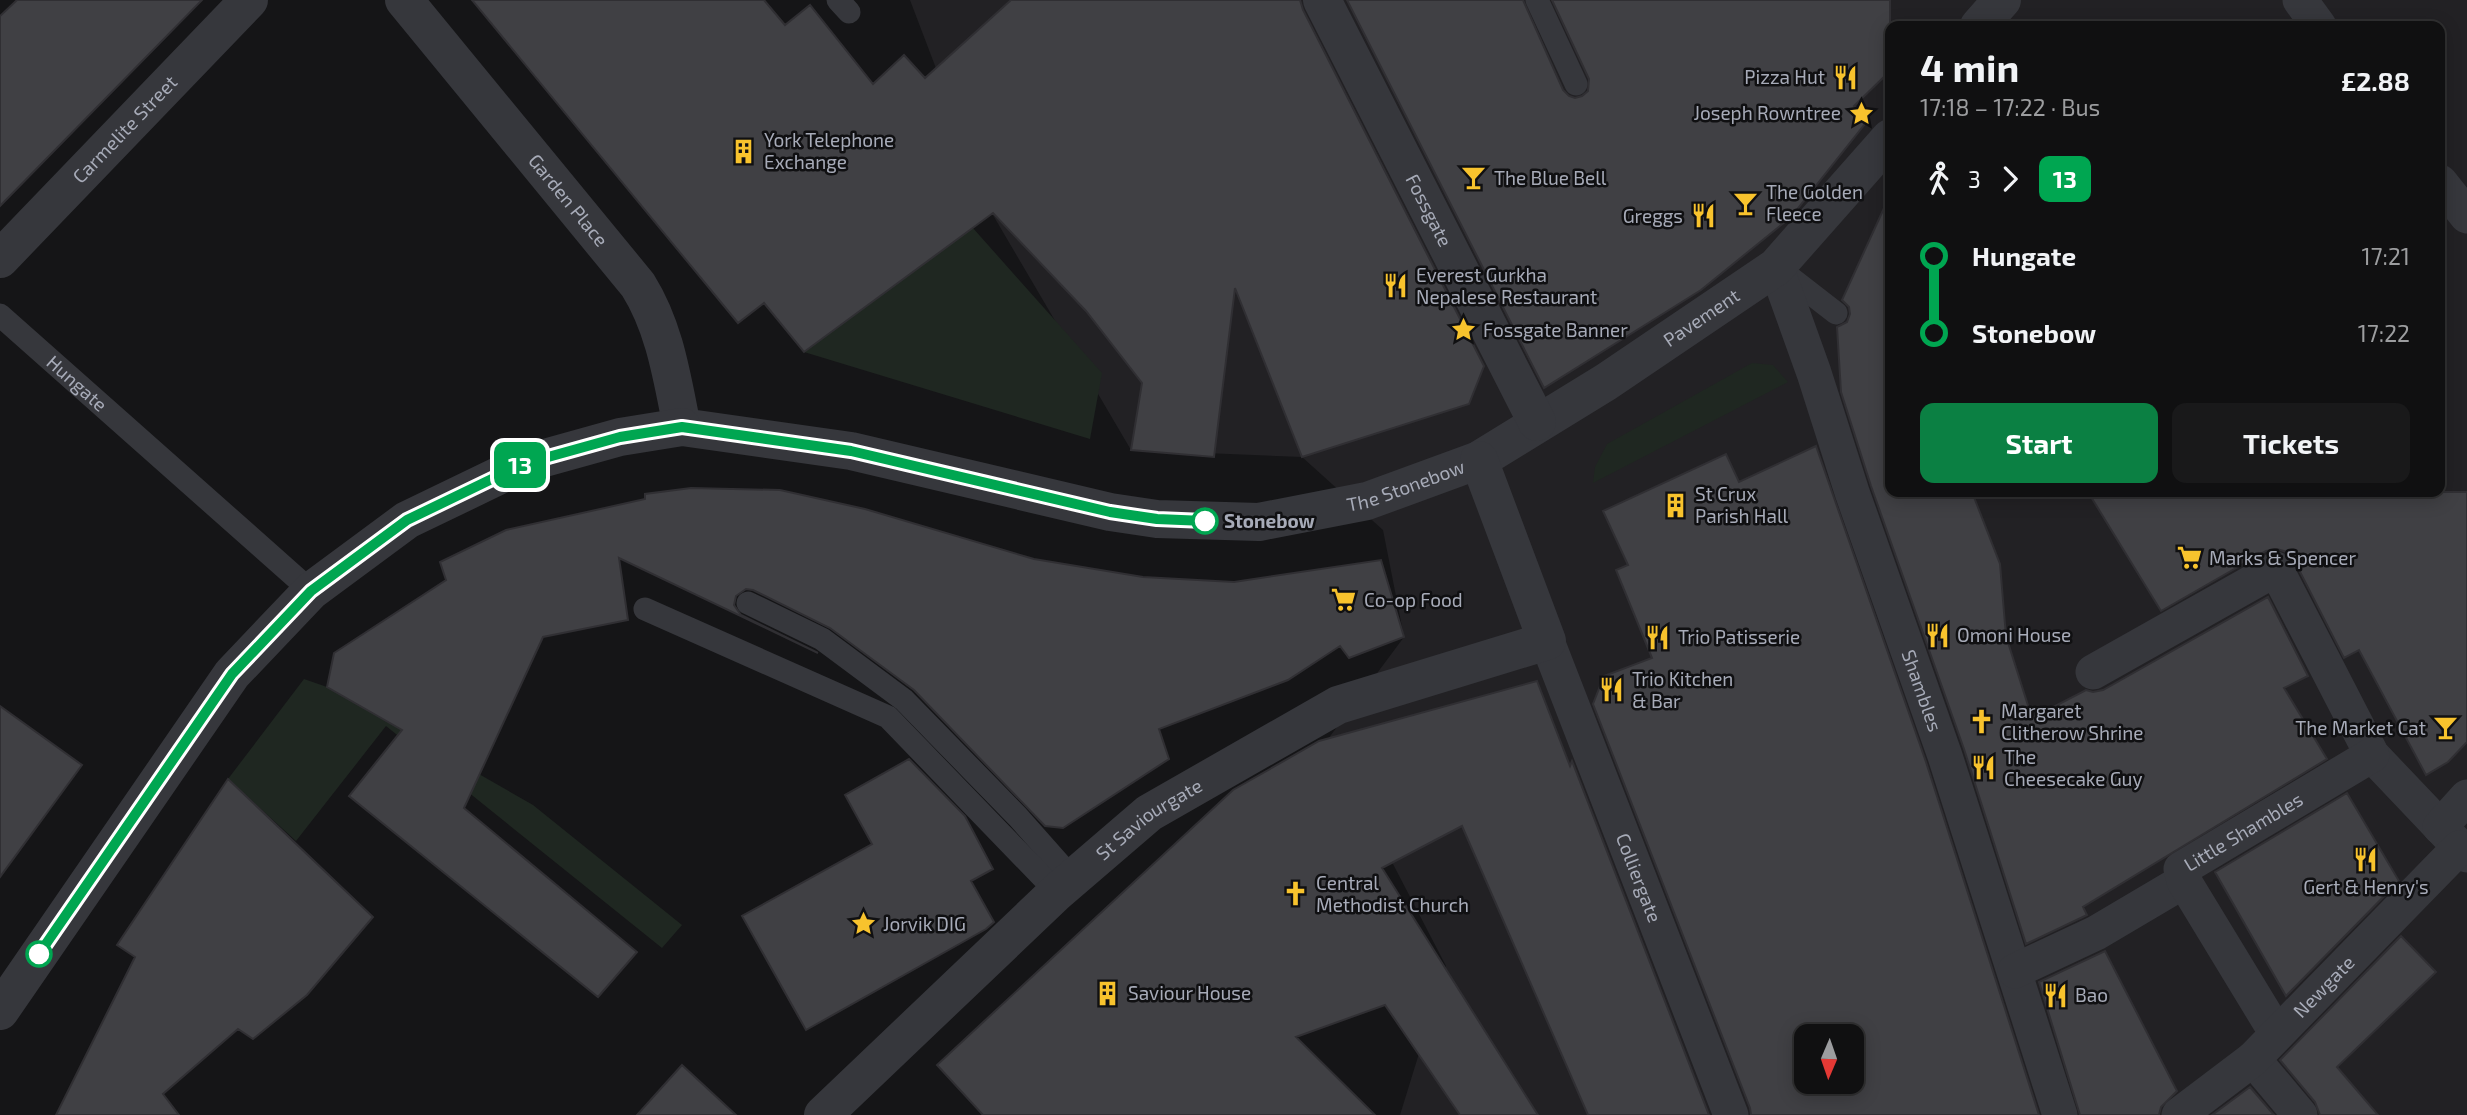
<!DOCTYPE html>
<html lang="en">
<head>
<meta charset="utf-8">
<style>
	:root { --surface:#101011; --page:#19191a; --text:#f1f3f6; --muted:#9c9d9f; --line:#303031; --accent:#0b8043 }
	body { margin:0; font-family:"Exo 2",sans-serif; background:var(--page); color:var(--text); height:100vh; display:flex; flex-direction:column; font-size:26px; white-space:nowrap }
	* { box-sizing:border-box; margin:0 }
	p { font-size:23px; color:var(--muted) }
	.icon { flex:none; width:38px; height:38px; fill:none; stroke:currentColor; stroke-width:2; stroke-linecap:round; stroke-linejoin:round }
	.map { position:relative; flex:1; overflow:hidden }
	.side { position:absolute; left:1885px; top:21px; width:560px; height:476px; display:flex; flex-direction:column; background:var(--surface); border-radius:14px; box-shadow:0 4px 18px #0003,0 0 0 2px var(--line) }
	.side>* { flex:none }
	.badge { padding:0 14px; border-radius:10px; font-size:24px; line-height:46px }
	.needle { width:46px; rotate:182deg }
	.controls { position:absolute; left:1794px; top:1024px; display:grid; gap:14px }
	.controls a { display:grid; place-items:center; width:70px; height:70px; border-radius:14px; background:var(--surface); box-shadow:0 4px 18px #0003,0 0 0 2px var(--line); font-size:35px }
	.map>.badge { position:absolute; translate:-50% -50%; box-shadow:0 0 0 4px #fff }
	.legs { display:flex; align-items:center; gap:10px; height:77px; padding:0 35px; font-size:23px }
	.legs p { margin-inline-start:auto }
	.head { display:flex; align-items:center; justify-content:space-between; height:119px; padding:0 35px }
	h1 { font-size:38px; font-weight:700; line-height:52px }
	.action { display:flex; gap:14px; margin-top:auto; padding:14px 35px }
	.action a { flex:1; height:80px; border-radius:14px; background:var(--accent); color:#fff; font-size:28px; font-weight:700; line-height:80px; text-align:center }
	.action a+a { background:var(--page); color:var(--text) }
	ul { padding:0 35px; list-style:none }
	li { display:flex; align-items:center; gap:24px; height:77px; font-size:26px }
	li i { display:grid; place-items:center; width:10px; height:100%; margin:0 9px; background:currentColor }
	li i::after { content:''; width:18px; height:18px; margin:-9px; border:5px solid; border-radius:50%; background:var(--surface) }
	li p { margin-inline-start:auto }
	li:first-child i { background:linear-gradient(#0000 50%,currentColor 0) }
	li:last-child i { background:linear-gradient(currentColor 50%,#0000 0) }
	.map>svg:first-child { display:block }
	.built { fill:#222124; fill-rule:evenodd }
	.green { fill:#1f2721 }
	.building { fill:#404044; stroke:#302f33; stroke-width:2; fill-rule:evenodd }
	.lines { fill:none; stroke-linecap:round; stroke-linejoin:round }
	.service { stroke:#36373c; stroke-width:23 }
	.pedestrian { stroke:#36373c; stroke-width:35 }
	.minor { stroke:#36373c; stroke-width:38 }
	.tertiary { stroke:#36373c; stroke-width:38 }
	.line-1-casing { stroke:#fff; stroke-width:16 }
	.line-1 { stroke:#00a651; stroke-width:10 }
	.stop-1-dot { fill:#fff; stroke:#00a651; stroke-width:3.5 }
	.labels { text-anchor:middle; stroke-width:5; stroke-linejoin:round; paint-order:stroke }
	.poi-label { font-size:19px; fill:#a7abb8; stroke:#101012; text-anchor:start }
	.street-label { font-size:19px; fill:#a7abb8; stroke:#101012 }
	.stop-label { font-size:19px; font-weight:bold; fill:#a7abb8; stroke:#101012; text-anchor:start }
</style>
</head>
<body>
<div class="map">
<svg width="2467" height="1115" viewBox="0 0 2467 1115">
	<rect width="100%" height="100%" fill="#151517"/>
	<path class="built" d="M910,0H2467V1115H1400L1446,966L1328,739L1404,637L1383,530L1302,457L1131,450L990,210ZM1890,26H2440V492H1890ZM1806,1036H1852V1082H1806Z"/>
	<path class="green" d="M972,227L1102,373L1090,439L804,352Z
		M1752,363L1773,365L1788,382L1593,483L1595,467L1607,444Z
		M304,679L327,687L533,805L682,925L662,948L386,726L296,841L228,779Z"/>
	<path class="building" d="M17,0H202L0,206V16Z
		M472,0H764L785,25L810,5L873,84L904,55L925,78L1011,0H1300L1303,10L1484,366L1469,404L1302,457L1235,288L1214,457L1131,450L1142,383L1086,311L993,213L804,352L764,303L738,323Z
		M1347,0H1523L1563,90L1569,96L1575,98L1582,96L1588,91L1589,79L1552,0H1890V71L1854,106L1868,120L1791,217L1701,290L1544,388Z
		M1890,195V492H1972L2000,564L2006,636L2032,718L2086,690L2093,692L2103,690L2268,597L2308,676L2284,688L2327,759L2083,907L2087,915L2026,944L1964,749L1871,486L1841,392L1837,327L1847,322L1850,314L1849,307L1842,300Z
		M1816,446L1926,762L2039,1115H1751L1750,1108L1593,704L1604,676L1652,658L1616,570L1628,565L1603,511L1726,454L1739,482ZM1806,1036H1852V1082H1806Z
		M691,488L780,490L865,509L1034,559L1143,577L1234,582L1381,560L1404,637L1349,658L1340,646L1288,680L1159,729L1169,759L1063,828L1045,826L914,690L830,628L753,590L746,589L736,596L734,605L741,615L818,653L619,558L628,620L543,637L464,808L637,952L598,997L349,796L402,730L327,687L334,653L446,580L440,562L506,530L645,499V494Z
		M2088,492H2467V742L2448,762L2426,775L2359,650L2344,658L2294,560L2287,552L2277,549L2266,551L2161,611Z
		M1537,681L1570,766L1572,761L1709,1115H1588L1462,826L1382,868L1538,1115H1460L1385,1005L1296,1037L1375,1115H983L937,1065L1233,790L1319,741Z
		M0,706L82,765L0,877Z
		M909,759L965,816L993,869L971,881L994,922L986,929L806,1030L742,916L872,844L845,795Z
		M228,779L373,917L307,995L253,1039L238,1029L163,1094L179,1115H56L135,957L117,945Z
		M2347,793L2399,881L2286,996L2215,872Z
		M2401,936L2436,972L2337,1067L2378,1115H2320L2315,1102L2280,1060Z
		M2105,951L2177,1091L2161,1107L2159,1115H2080L2039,982Z
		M682,1065L736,1115H637Z
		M2250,1087L2274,1115H2212Z"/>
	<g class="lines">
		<g class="service">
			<path d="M838,0L849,12"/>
			<path d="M1537,0L1576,84"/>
			<path d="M1778,268L1836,313"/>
			<path id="s1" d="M0,315L311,591"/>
			<path d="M748,603L822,639L904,700L1018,817L1072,878"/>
			<path d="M645,609L888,717L1057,892"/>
		</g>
		<g class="pedestrian">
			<path d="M2300,0L2319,26"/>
			<path d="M2440,182L2467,216"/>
			<path id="s2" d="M1776,267L1814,373L1852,492L1945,756L2060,1115"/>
			<path id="s3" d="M1547,641L1731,1115"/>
			<path d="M2093,672L2276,569L2372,755L2467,855"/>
			<path d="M2440,827L2467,797"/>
			<path d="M2015,971L2096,933L2184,881"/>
			<path id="s4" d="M2277,1034L2184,881L2181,869L2372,755"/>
			<path d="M2253,1059L2300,1115"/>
			<path id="s5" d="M2179,1115L2253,1059L2459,848"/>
		</g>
		<g class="minor">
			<path id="s6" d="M404,0L638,285C665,328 672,378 682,427L851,451L1110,512L1157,519L1259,522L1367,501L1479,460L1606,382L1776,267L1890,138"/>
			<path id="s7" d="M1322,0L1537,422"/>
			<path d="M1979,26L2002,0"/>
			<path id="s8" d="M0,259L249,0"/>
			<path id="s9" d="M823,1115L1057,892L1149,813L1338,705L1547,641L1479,460"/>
		</g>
		<path class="tertiary" d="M0,1011L232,674L311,591L407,520L523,464L620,437L682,427"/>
	</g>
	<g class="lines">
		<defs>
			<path id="line-1" d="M39,954L232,674L311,591L407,520L523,464L620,437L682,427L851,451L1110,512L1157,519L1205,521"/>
		</defs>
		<use href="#line-1" class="line-1-casing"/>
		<use href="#line-1" class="line-1"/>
	</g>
	<defs>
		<symbol id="restaurant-bare" viewBox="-9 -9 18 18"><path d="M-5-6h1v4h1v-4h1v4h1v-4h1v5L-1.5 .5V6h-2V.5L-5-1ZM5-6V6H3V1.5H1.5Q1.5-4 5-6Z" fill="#f8c32d" stroke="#101012" stroke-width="2.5" paint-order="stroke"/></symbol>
		<symbol id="sight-bare" viewBox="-9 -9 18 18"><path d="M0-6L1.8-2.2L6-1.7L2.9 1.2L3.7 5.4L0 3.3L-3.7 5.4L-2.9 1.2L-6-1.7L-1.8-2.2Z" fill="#f8c32d" stroke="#101012" stroke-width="2.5" paint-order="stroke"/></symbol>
		<symbol id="building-bare" viewBox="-9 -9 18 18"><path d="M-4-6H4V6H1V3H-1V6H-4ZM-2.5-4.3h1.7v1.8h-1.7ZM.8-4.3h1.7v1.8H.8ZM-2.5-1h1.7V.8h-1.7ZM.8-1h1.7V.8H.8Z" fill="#f8c32d" stroke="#101012" stroke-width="2.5" paint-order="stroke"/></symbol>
		<symbol id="bar-bare" viewBox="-9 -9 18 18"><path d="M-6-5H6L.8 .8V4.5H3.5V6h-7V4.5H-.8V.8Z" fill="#f8c32d" stroke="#101012" stroke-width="2.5" paint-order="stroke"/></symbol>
		<symbol id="supermarket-bare" viewBox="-9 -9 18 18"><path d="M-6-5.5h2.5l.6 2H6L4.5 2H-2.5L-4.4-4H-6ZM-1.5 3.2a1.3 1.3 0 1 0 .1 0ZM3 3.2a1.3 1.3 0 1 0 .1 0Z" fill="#f8c32d" stroke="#101012" stroke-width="2.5" paint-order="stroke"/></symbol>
		<symbol id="church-bare" viewBox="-9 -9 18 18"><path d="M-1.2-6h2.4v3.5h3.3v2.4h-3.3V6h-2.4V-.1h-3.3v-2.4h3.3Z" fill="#f8c32d" stroke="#101012" stroke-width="2.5" paint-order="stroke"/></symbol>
	</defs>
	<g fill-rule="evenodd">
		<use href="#restaurant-bare" x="1828" y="60" width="35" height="35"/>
		<use href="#sight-bare" x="1844" y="96" width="35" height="35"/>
		<use href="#building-bare" x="726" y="134" width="35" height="35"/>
		<use href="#bar-bare" x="1456" y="160" width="35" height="35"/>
		<use href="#bar-bare" x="1728" y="186" width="35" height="35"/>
		<use href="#restaurant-bare" x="1686" y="198" width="35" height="35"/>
		<use href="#restaurant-bare" x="1378" y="268" width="35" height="35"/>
		<use href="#sight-bare" x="1446" y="312" width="35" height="35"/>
		<use href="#building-bare" x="1658" y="488" width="35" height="35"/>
		<use href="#supermarket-bare" x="2172" y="540" width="35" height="35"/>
		<use href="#supermarket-bare" x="1326" y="582" width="35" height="35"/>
		<use href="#restaurant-bare" x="1920" y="618" width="35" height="35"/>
		<use href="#restaurant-bare" x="1640" y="620" width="35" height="35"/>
		<use href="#restaurant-bare" x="1594" y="672" width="35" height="35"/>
		<use href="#church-bare" x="1964" y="704" width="35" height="35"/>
		<use href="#bar-bare" x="2428" y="710" width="35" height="35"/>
		<use href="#restaurant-bare" x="1966" y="750" width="35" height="35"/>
		<use href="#restaurant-bare" x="2348" y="842" width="35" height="35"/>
		<use href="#church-bare" x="1278" y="876" width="35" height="35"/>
		<use href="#sight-bare" x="846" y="906" width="35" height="35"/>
		<use href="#building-bare" x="1090" y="976" width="35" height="35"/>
		<use href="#restaurant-bare" x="2038" y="978" width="35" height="35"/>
	</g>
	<g class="stop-1-dot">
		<circle cx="1205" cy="521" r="12"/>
		<circle cx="39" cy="954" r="12"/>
	</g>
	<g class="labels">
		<g class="poi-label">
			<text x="1825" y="84" text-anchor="end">Pizza Hut</text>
			<text x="1841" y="120" text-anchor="end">Joseph Rowntree</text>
			<text x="764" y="147">York Telephone<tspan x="764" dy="22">Exchange</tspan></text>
			<text x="1494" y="185">The Blue Bell</text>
			<text x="1766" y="199">The Golden<tspan x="1766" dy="22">Fleece</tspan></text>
			<text x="1683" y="223" text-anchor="end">Greggs</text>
			<text x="1416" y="282">Everest Gurkha<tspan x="1416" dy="22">Nepalese Restaurant</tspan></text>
			<text x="1483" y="337">Fossgate Banner</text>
			<text x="1695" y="501">St Crux<tspan x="1695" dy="22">Parish Hall</tspan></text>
			<text x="2209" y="565">Marks &amp; Spencer</text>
			<text x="1364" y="607">Co-op Food</text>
			<text x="1957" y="642">Omoni House</text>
			<text x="1678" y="644">Trio Patisserie</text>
			<text x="1632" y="686">Trio Kitchen<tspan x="1632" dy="22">&amp; Bar</tspan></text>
			<text x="2001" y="718">Margaret<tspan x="2001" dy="22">Clitherow Shrine</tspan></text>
			<text x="2426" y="735" text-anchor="end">The Market Cat</text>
			<text x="2004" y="764">The<tspan x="2004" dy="22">Cheesecake Guy</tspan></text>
			<text x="1316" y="890">Central<tspan x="1316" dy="22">Methodist Church</tspan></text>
			<text x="2366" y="894" text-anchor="middle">Gert &amp; Henry's</text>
			<text x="883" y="931">Jorvik DIG</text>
			<text x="1128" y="1000">Saviour House</text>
			<text x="2075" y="1002">Bao</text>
		</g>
		<g class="street-label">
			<text dy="7" stroke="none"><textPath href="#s8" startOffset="180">Carmelite Street</textPath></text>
			<text dy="7" stroke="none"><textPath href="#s6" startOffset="259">Garden Place</textPath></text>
			<text dy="7" stroke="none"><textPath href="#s7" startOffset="236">Fossgate</textPath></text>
			<text dy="7" stroke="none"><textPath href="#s6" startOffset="1598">Pavement</textPath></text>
			<text dy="7" stroke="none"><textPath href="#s1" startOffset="103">Hungate</textPath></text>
			<text dy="7" stroke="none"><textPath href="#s6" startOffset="1256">The Stonebow</textPath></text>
			<text dy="7" stroke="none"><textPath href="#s2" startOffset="448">Shambles</textPath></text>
			<text dy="7" stroke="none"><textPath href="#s9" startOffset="441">St Saviourgate</textPath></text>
			<text dy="7" stroke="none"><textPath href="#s4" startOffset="264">Little Shambles</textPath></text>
			<text dy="7" stroke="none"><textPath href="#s3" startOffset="254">Colliergate</textPath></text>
			<text dy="7" stroke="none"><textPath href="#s5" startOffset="194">Newgate</textPath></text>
		</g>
		<g class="stop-label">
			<text x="1224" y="528">Stonebow</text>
		</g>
	</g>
</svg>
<div class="controls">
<a><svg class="needle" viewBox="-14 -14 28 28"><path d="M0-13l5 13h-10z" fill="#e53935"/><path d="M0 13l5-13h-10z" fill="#9c9d9f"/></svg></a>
</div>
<b class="badge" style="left:520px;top:465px;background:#00a651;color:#fff">13</b>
<section class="side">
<div class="head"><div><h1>4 min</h1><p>17:18 – 17:22 · Bus</p></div><b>£2.88</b></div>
<div class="legs"><svg class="icon" aria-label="walk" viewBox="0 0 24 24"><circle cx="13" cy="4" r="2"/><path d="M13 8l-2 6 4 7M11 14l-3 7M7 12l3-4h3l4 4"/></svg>3<svg class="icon" aria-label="forward" viewBox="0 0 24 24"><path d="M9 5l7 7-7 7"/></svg><b class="badge" style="background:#00a651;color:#fff">13</b></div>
<ul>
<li><i style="color:#00a651"></i><b>Hungate</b><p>17:21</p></li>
<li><i style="color:#00a651"></i><b>Stonebow</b><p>17:22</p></li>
</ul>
<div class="action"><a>Start</a><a>Tickets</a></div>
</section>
</div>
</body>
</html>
